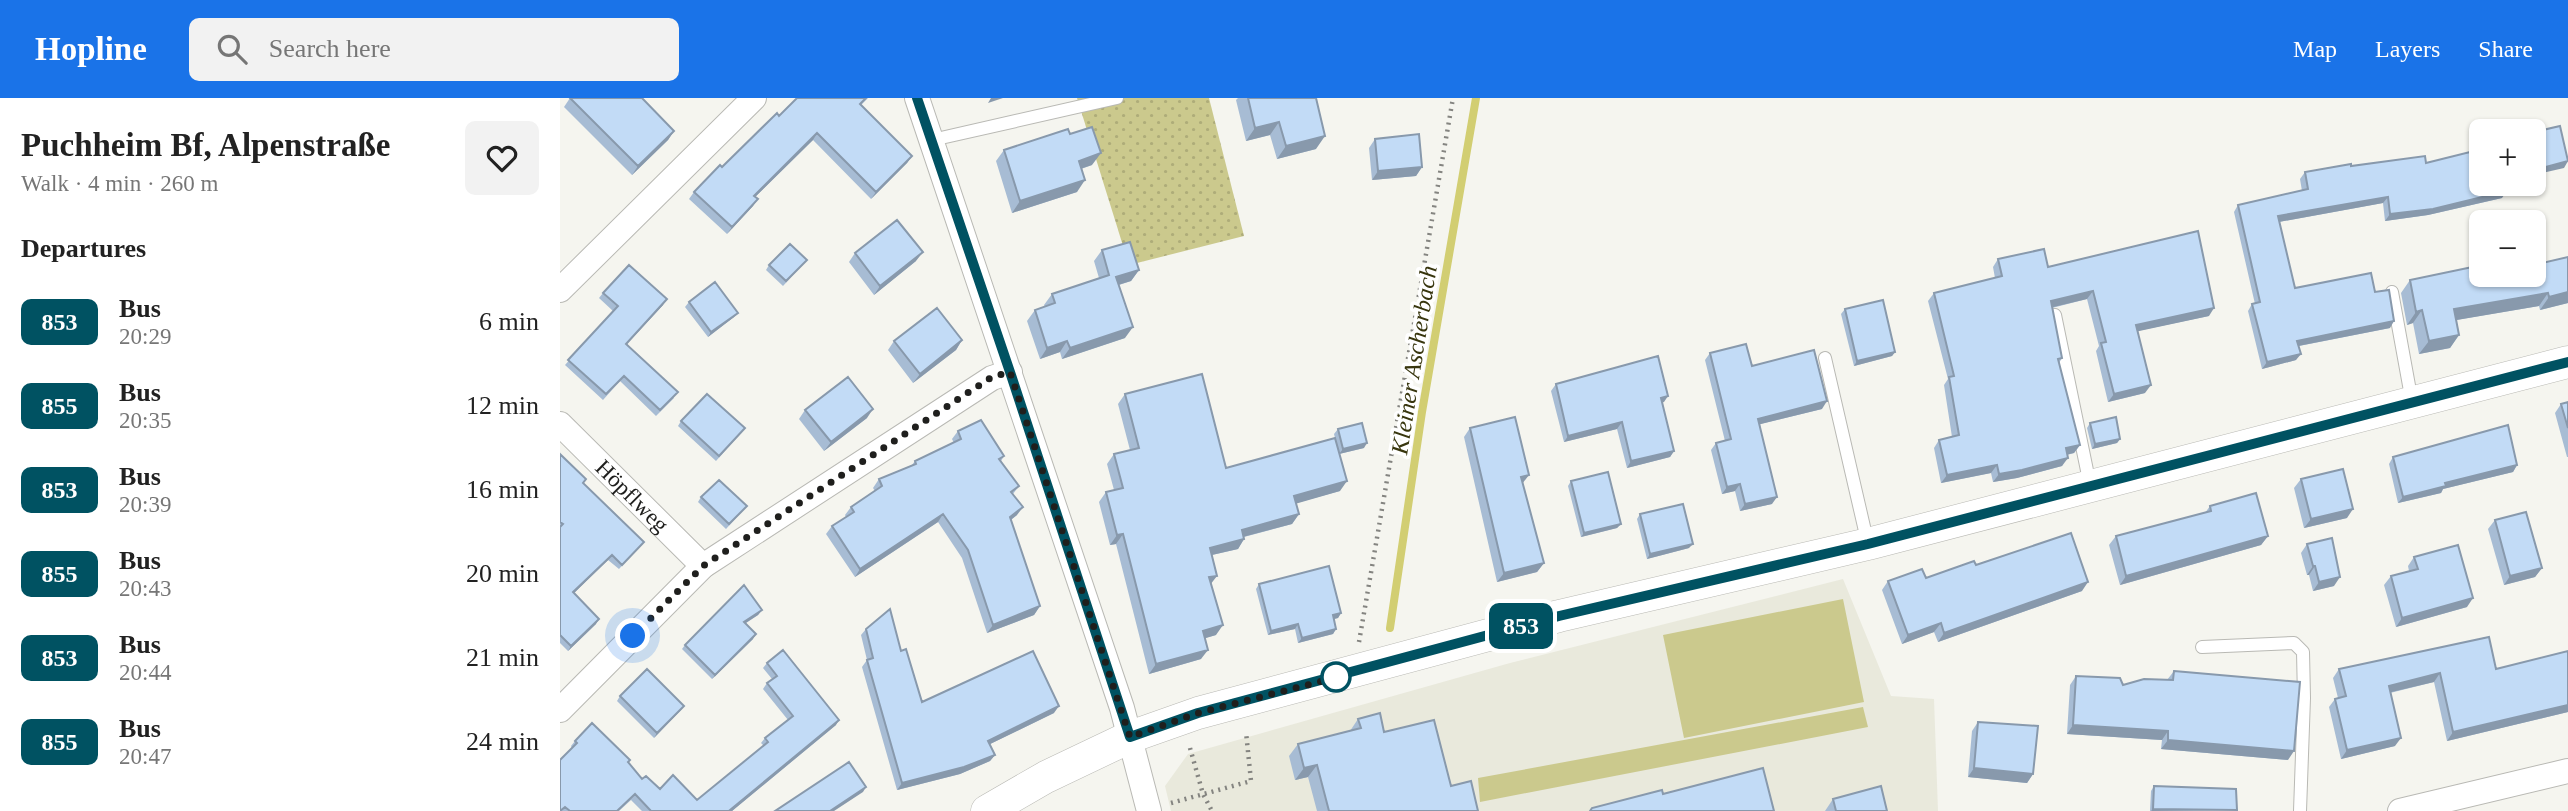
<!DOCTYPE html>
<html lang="en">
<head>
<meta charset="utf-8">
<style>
	:root { --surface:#fff; --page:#f2f2f2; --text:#222; --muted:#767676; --accent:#1a73e8 }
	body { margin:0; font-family:Georgia,serif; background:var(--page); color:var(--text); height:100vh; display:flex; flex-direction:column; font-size:26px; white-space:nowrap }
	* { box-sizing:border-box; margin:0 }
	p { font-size:23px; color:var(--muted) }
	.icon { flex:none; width:38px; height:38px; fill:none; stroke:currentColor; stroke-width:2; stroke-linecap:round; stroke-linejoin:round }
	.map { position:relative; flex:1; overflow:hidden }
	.sheet { display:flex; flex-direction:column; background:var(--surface); width:560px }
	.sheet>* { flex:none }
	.badge { padding:0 14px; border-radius:10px; font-size:24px; line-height:46px }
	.fabs { position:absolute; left:1909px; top:21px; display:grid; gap:14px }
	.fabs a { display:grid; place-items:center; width:77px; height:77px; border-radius:10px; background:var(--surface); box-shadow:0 2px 5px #0004; font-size:35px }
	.you { position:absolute; width:35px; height:35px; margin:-18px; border:5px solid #fff; border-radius:50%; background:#1a73e8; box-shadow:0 0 0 10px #1a73e833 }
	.map>.badge { position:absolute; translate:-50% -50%; box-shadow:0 0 0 4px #fff }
	h2 { padding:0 21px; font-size:26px; line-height:63px }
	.round { display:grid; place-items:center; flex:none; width:74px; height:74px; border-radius:10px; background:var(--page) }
	.head { display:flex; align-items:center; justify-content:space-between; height:119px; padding:0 21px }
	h1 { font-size:33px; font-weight:600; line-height:52px }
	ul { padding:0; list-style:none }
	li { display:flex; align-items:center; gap:21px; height:84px; padding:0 21px }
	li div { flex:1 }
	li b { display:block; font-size:26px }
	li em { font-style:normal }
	li .badge { min-width:77px; font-weight:700; text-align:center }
	header { display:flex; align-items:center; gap:42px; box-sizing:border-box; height:98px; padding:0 35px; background:var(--accent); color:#fff }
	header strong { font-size:33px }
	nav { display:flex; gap:38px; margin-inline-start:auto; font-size:24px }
	.search { width:490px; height:63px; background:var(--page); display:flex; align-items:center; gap:18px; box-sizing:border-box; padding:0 24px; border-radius:10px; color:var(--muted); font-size:26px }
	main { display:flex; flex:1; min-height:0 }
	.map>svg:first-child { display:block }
	.built { fill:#e9e9dc }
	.grass { fill:url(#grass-dots) }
	.park { fill:#cbc98d }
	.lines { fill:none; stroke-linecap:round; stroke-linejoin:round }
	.stream { stroke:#d2ce72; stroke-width:8 }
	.service-casing { stroke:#b9b9b4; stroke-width:14 }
	.minor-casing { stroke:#b9b9b4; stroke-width:26 }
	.tertiary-casing { stroke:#b9b9b4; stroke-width:33 }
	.path { stroke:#848480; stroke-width:4.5; stroke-dasharray:2 5; stroke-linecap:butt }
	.service { stroke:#fff; stroke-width:12 }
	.minor { stroke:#fff; stroke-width:24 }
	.tertiary { stroke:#fff; stroke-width:32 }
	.wall { fill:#a7bcd4 }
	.shaded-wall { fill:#8899ac }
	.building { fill:#c2dbf6; stroke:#8899ac; stroke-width:2 }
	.line-casing { stroke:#fff; stroke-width:16 }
	.line { stroke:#005262; stroke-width:10 }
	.walk { stroke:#1f1f1d; stroke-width:7; stroke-dasharray:0 12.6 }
	.stop-dot { fill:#fff; stroke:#005262; stroke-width:3.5 }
	.labels { text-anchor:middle; stroke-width:7; stroke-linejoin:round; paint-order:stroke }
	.street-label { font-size:23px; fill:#1f1f1d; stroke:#fff }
	.water-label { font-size:24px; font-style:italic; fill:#38360e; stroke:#fff }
</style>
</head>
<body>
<header>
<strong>Hopline</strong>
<div class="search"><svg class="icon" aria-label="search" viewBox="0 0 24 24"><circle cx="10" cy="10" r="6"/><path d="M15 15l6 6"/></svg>Search here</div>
<nav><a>Map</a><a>Layers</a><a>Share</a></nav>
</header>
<main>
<section class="sheet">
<div class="head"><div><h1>Puchheim Bf, Alpenstraße</h1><p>Walk · 4 min · 260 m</p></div><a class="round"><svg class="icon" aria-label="heart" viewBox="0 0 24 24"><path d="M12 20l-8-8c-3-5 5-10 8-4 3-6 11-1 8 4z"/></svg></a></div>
<h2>Departures</h2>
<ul>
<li><span class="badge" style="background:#005262;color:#fff">853</span><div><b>Bus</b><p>20:29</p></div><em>6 min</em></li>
<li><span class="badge" style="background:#005262;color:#fff">855</span><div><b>Bus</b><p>20:35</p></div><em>12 min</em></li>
<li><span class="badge" style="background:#005262;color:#fff">853</span><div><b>Bus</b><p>20:39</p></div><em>16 min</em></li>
<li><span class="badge" style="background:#005262;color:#fff">855</span><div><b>Bus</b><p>20:43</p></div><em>20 min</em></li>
<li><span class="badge" style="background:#005262;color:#fff">853</span><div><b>Bus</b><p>20:44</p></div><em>21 min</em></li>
<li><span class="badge" style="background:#005262;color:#fff">855</span><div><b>Bus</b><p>20:47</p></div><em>24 min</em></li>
</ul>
</section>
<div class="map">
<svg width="2008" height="713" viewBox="0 0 2008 713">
	<defs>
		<pattern id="grass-dots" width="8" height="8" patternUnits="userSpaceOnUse" patternTransform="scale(1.75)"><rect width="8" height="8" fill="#cbc98d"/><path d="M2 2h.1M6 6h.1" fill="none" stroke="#aeac79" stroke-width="1.8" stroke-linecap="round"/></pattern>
	</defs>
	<rect width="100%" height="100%" fill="#f5f5ef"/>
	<path class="built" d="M1283,481L1331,598L1374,601L1378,713H611L605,688L628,656L950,565Z"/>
	<path class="grass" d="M517,0H649L684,138L569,167Z"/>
	<path class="park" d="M1283,501L1304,604L1124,640L1103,537Z
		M1303,609L1308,629L920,704L918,680Z"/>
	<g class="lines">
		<path class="stream" d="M830,530L862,314L916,0"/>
		<defs>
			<path id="service" d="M372,42L557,0
				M1832,194L1852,304
				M1495,217L1530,387
				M1265,260L1308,446
				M1642,549L1734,545L1743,554L1744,600L1740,713"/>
			<g id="minor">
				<path d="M357,0L562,610L589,713"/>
				<path d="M0,192L194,0"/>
				<path id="s1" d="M0,326L143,468"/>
				<path d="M0,612L143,468L432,280L450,274"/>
				<path d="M1840,713L2008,673"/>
			</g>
			<path id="tertiary" d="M427,713L486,679L570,639L638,615L999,518L1308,446L2008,264"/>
		</defs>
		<use href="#service" class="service-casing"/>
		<use href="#minor" class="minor-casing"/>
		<use href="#tertiary" class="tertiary-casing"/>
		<path class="path" d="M799,544L893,0
			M630,650L643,696L652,713
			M611,705L691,683L686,634"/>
		<use href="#service" class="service"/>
		<use href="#minor" class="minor"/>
		<use href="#tertiary" class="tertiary"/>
	</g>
	<path class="wall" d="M10,0L114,33L108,42L72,77L4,9Z
		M237,0H308L301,7L352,58L347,65L311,101L253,42L195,99L193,108L167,136L129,101L134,94L219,18Z
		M678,0H756V51L717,61L710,37L686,43L676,2Z
		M510,36L532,67L521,71L517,94L452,115L436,63L444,52Z
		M815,41L862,69L856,78L812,82L809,50Z
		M1866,65L1942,100L1868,117L1825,123L1823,105L1719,124L1735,190L1815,194L1830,230L1739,248L1736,262L1702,271L1688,213L1692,206H1695L1674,114L1678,107L1742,93L1740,81L1745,74L1791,68Z
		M542,152L579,172L571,183L559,187L565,240L502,261L500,254L480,261L467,223L475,212L485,209L484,207L492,196L539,180L534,163Z
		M295,155L356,163L314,197L289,164Z
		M1922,157V177H1974L2008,205L1980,212L1979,208L1896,222L1899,237L1890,250L1859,256L1853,225L1847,227L1841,195L1850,182L1913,169Z
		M1438,161L1488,169L1649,218L1577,233L1585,295L1548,304L1536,253L1539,248L1527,201L1492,210L1502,260L1499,265L1520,347L1514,355L1507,357L1502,368L1457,380L1433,384L1431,375L1381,385L1374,350L1379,342L1392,339L1384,287L1388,281L1368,203L1374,195L1435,180L1433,169Z
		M247,162L223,188L206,172L209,167Z
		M43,195L103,207L67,246L114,300L96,318L60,283L43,302L5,267L53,213L39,200Z
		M129,204L174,219L148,239L125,209Z
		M1285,211L1335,254L1332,258L1294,268L1281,216Z
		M402,242L396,252L353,285L328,252L334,243Z
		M1150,255L1192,268L1262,311L1200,326L1212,406L1180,413L1175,393L1162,396L1151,352L1156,345L1165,343L1145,262Z
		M996,286L1104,304H1102L1114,353L1110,359L1067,370L1057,331L1004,344L991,293Z
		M565,296L666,370L780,393L736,405L739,416L732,426L684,439V441L678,451L652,457L651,485L656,537L645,540L641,561L589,576L556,446L550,447L539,404L546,394L554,392L547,366L554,356L570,352L558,306Z
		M2008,304V359H2007L1995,315L2001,306Z
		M245,312L307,320L264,353L239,321Z
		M121,323L181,335L156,363L118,328Z
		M1530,325L1560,341L1557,345L1532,351L1527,330Z
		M910,330L962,386L984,465L977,474L937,484L904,339Z
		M778,331L804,350L779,356L774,336Z
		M398,333L444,358L441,363L459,388L453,396L457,417L451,422L480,508L474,517L427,535L402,460L378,424L295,479L266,436L272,428L286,419L285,417L291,409L315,393L313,390L319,381L352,367L355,363L394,345L392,341Z
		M0,356L23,386L84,444L59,471L48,462L14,495L36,526L8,553L0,545Z
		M1833,359L1957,367L1953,374L1883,391L1881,395L1838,405L1829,366Z
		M1741,381L1787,420L1744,430L1734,390Z
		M1011,383L1061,426L1057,430L1021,439L1008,388Z
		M141,399L187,408L166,431L138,404Z
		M1650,408L1708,438L1701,447L1560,487L1549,447L1556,438L1645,415Z
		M1080,416L1129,450L1087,461L1077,421Z
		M1935,422L1982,470L1975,479L1944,487L1928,431Z
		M1747,446L1774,488L1753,493L1749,477H1747L1741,455Z
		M1854,459L1907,509L1836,529L1824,487L1831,478L1849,473L1848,468Z
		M1416,467L1522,493L1378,544L1374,534L1342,546L1322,492L1328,483L1366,480Z
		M699,486L781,515L778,520L774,521L776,531L773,536L738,545L735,531L708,537L696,491Z
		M202,512L198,517L186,525L193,541L152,581L122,551L125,547Z
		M306,531L341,553L362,604L494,615L430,646L435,657L430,663L400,676L337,692L302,569L307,562L301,537Z
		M2008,553V614L1887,643L1874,584L1830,595L1835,648L1781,661L1769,609L1775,601L1778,600L1773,580L1779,571H1936Z
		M207,565L276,627L172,713H82L71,702L59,713H0L12,650L11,648L15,643L68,664L82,681L100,691L137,702L204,648L201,645L205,640L228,622L203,591L207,585L212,581L203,570Z
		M1614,573L1728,662L1601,651L1602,642L1507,636L1510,587L1516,578L1563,587L1607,582Z
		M60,598L124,608L94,640L57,603Z
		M798,621L824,634L891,688L918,713H757L748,679L735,682L729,658L738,646L790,633Z
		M1418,624L1473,676L1467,685L1408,679L1412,633Z
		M1594,688L1677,712L1590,713L1591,693Z
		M1273,701L1327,713H1265Z"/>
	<path class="shaded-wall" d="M431,0H443L428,5Z
		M719,24L710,37L686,43L695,30Z
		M114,33L108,42L72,77L78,68Z
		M257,35L253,42L189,105L194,98Z
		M765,38L756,51L717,61L726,48Z
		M541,55L532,67L511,74L519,63Z
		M352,58L347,65L311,101L316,94Z
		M2008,63L2004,70L1974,77V72Z
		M862,69L856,78L812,82L818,73Z
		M525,82L517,94L452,115L460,103Z
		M1947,93L1942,100L1868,117L1825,123L1830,116Z
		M1828,99L1823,105L1713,125L1718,118Z
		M198,101L193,108L167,136L172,129Z
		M363,154L356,163L314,197L320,188Z
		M579,172L571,183L548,190L556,179Z
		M1533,193L1527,201L1485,211L1491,203Z
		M2008,194V205L1980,212L1989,199Z
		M1988,195L1979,208L1885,224L1894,211Z
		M107,201L103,207L62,251L66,246Z
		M1654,210L1649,218L1570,235L1576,227Z
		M1862,212L1853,225L1847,227L1856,214Z
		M178,215L174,219L148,239L151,234Z
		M1834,223L1830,230L1733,249L1737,243Z
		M573,229L565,240L502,261L510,250Z
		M1899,237L1890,250L1859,256L1869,243Z
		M402,242L396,252L353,285L360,276Z
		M507,243L500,254L480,261L487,250Z
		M1335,254L1332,258L1294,268L1297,263Z
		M1741,256L1736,262L1702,271L1707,264Z
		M1591,287L1585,295L1548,304L1554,296Z
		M1108,298L1104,304L1097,306L1101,300Z
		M1267,303L1262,311L1193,328L1198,321Z
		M313,311L307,320L264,353L271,344Z
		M1062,324L1057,331L1004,344L1008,338Z
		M1560,341L1557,345L1532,351L1535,346Z
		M807,345L804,350L779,356L783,351Z
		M1520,347L1514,355L1500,358L1506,350Z
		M1114,353L1110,359L1067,370L1071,363Z
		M1508,360L1502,368L1457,380L1433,384L1439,376Z
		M1437,367L1431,375L1381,385L1387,377Z
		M1957,367L1953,374L1883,391L1881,395L1838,405L1843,399L1885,385Z
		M969,377L962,386L961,379Z
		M787,383L780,393L728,408L734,398Z
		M1180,386L1175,393L1162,396L1167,389Z
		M1217,399L1212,406L1180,413L1185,406Z
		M463,409L457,417L444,427L450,419Z
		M1793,411L1787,420L1744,430L1751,421Z
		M383,416L378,424L295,479L300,471Z
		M739,416L732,426L675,441L682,432Z
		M1061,426L1057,430L1021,439L1024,435Z
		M563,436L556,446L550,447L557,437Z
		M1708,438L1701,447L1560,487L1566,478Z
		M684,441L678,451L643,459L650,450Z
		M1133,446L1129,450L1087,461L1090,456Z
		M52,457L48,462L10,499L13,494Z
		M984,465L977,474L937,484L944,475Z
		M1753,468H1755L1749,477H1747Z
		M1982,470L1975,479L1944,487L1950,478Z
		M657,478L650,487L649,479Z
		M1780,479L1774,488L1753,493L1759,484Z
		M1528,484L1522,493L1378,544L1384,535Z
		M1913,500L1907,509L1836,529L1842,520Z
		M480,508L474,517L427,535L433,527Z
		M202,512L198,517L181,528L184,524Z
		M781,515L778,520L770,522L773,517Z
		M39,521L36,526L8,553L11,548Z
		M1381,525L1374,534L1342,546L1348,537Z
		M738,526L735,531L708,537L711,533Z
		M663,527L656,537L636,543L643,533Z
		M776,531L773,536L738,545L742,540Z
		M196,536L193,541L152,581L155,577Z
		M648,552L641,561L589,576L596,566Z
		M1880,575L1874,584L1823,596L1829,588Z
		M2008,607V614L1887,643L1893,634Z
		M124,608L121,612L94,640L97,635Z
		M499,608L494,615L424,649L428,643Z
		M279,622L276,627L172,713H170Z
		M1513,627L1608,633L1602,642L1507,636Z
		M1841,640L1835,648L1781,661L1787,652Z
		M1608,642L1734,653L1728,662L1601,651Z
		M435,657L430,663L400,676L337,692L342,685Z
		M757,667L748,679L735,682L744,670Z
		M1414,670L1473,676L1467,685L1408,679Z
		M306,689L303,694L274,713H270Z
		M1593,711L1677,712L1591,713Z"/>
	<path class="building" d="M10,0H82L114,33L78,68Z
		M237,0H306L300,6L352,58L316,94L257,35L194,98L198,101L172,129L134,94L160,67L162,69L217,15L219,18Z
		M688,0H756L765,38L726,48L719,24L695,30Z
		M2000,28L2008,63L1974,72V34Z
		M532,29L541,55L519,63L525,82L460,103L444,52L508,31L510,36Z
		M859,36L862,69L818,73L815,41Z
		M1922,51V86H1945L1947,93L1873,111L1830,116L1828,99L1718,118L1735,190L1811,175L1815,194L1829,192L1834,223L1737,243L1741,256L1707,264L1692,206L1700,204L1678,107L1748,91L1745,74L1791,66V68L1865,58L1866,65Z
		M337,122L363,154L320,188L295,155Z
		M1638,133L1654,210L1576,227L1591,287L1554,296L1541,245L1546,244L1533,193L1491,203L1502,260L1498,261L1520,347L1506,350L1508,360L1462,372L1439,376L1437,367L1387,377L1379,342L1399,337L1389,279L1394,278L1374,195L1442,178L1438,161L1484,151L1488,169Z
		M570,144L579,172L556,179L573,229L510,250L507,243L487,250L475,212L495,205L492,196L549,177L542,152Z
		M230,146L247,162L226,183L209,167Z
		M2008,159V194L1989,199L1988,195L1894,211L1899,237L1869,243L1862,212L1856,214L1850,182L1922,167V177H1974V167Z
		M69,167L107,201L66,246L118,294L100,312L64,278L46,296L8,262L58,208L43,195Z
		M155,184L178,215L151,234L129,204Z
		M1323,202L1335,254L1297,263L1285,211Z
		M377,210L402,242L360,276L334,243Z
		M1186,246L1192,268L1254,252L1267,303L1198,321L1217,399L1185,406L1180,386L1167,389L1156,345L1171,341L1150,255Z
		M1098,258L1108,298L1101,300L1114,353L1071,363L1062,324L1008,338L996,286Z
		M642,276L666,370L775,340L787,383L734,398L739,416L682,432L684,441L650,450L657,478L649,479L663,527L643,533L648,552L596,566L563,436L557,437L546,394L563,390L554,356L579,350L565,296Z
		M288,279L313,311L271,344L245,312Z
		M147,296L185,330L159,358L121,323Z
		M2008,304V330L2001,306Z
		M955,319L969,377L961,379L984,465L944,475L910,330Z
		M1556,319L1560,341L1535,346L1530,325Z
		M421,322L444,358L439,361L459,388L451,394L463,409L450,419L480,508L433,527L408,452L383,416L300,471L272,428L294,414L291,409L322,388L319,381L356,366L355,363L401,341L398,333Z
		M802,325L807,345L783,351L778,331Z
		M1948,327L1957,367L1885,385L1886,388L1843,399L1833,359Z
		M0,356L26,381L23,385L84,444L62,467L52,457L13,494L39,521L11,548L0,537V429L3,426L0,424Z
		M1783,371L1793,411L1751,421L1741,381Z
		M1048,374L1061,426L1024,435L1011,383Z
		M159,382L187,408L169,426L141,399Z
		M1696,395L1708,438L1566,478L1556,438L1651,413L1650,408Z
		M1123,406L1133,446L1090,456L1080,416Z
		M1966,414L1982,470L1950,478L1935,422Z
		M1511,435L1528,484L1384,535L1381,525L1348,537L1328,483L1362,471L1366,480L1414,463L1416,467Z
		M1772,440L1780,479L1759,484L1755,468H1753L1747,446Z
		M1898,447L1913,500L1842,520L1831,478L1858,471L1854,459Z
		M769,468L781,515L773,517L776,531L742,540L738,526L711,533L699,486Z
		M184,487L202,512L184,524L196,536L155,577L125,547Z
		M330,511L341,553L346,551L362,604L473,553L499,608L428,643L435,657L404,669L342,685L307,562L313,560L306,531Z
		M1929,539L1936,571L2008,553V607L1893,634L1880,575L1829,588L1841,640L1787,652L1775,601L1786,598L1779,571Z
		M223,552L279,622L170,712L171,713H91L75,696L57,713H10L5,709L0,713V662L17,645L15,643L32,625L70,662L68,664L82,681L86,678L100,691L113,677L137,702L208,644L205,640L233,618L207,585L217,578L207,565Z
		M87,571L124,608L97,635L60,598Z
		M1614,573L1740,584L1734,653L1608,642V633L1513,627L1516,578L1560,580L1563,587L1584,581L1613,582Z
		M820,615L824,634L874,622L891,688L911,683L918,713H769L757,667L744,670L738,646L801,630L798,621Z
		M1418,624L1478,628L1473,676L1414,670Z
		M289,664L306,689L270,713H215Z
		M1203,670L1214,713H1030L1032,710L1102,692L1103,696Z
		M1321,688L1327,713H1276L1273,701Z
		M1594,688L1676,691L1677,712L1593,711Z"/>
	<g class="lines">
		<defs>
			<path id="line" d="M357,0L450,274L570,639L638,615L999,518L1308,446L2008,264"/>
		</defs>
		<use href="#line" class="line-casing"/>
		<use href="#line" class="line"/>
		<path class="walk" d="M73,538L143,468L432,279L450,274L570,639L638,615L782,578L776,579"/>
	</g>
	<circle class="stop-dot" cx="776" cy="579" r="14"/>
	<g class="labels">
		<g class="street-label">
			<text dy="8" stroke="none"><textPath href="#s1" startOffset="102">Höpflweg</textPath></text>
		</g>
		<g class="water-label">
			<text transform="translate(854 262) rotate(-81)" y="8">Kleiner Ascherbach</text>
		</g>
	</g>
</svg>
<div class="fabs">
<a>+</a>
<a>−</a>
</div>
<div class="you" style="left:73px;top:538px"></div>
<b class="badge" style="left:961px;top:528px;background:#005262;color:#fff">853</b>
</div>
</main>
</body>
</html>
